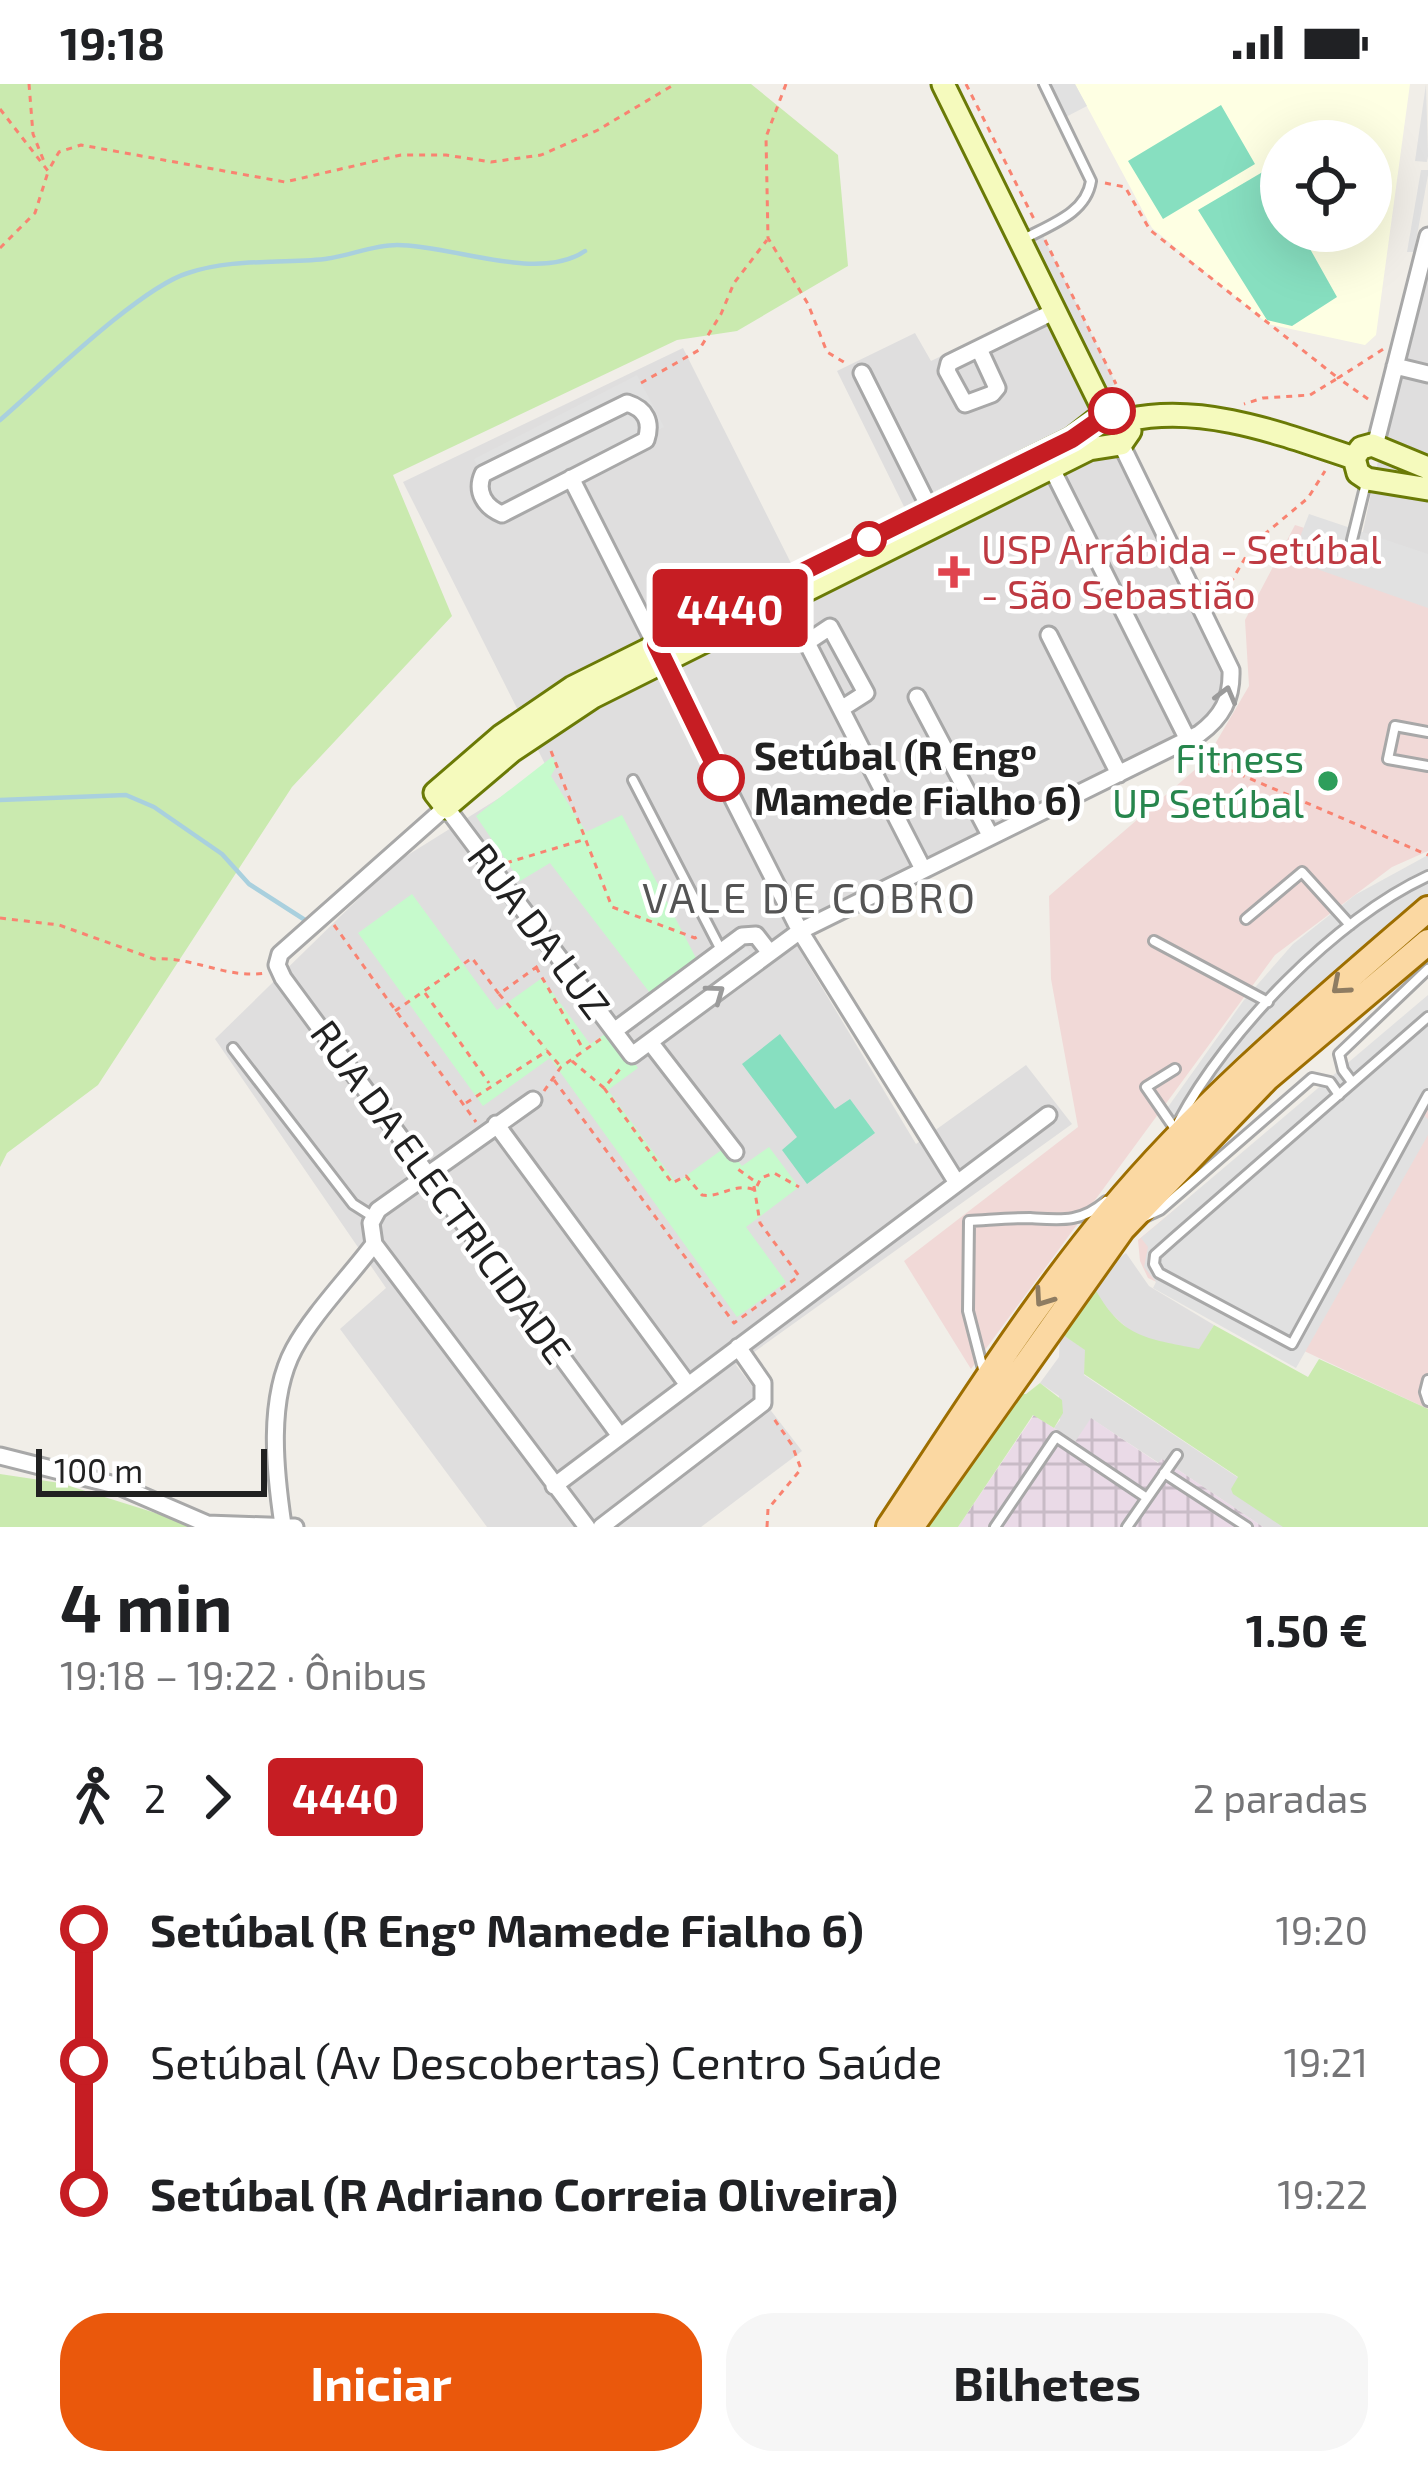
<!DOCTYPE html>
<html lang="pt">
<head>
<meta charset="utf-8">
<style>
	:root { --surface:#fff; --page:#f6f6f6; --text:#202124; --muted:#757577; --accent:#ea580c }
	body { margin:0; font-family:"Exo 2",sans-serif; background:var(--page); color:var(--text); height:100vh; display:flex; flex-direction:column; font-size:45px; white-space:nowrap }
	* { box-sizing:border-box; margin:0 }
	p { font-size:39px; color:var(--muted) }
	.icon { flex:none; width:66px; height:66px; fill:none; stroke:currentColor; stroke-width:2; stroke-linecap:round; stroke-linejoin:round }
	.map { position:relative; height:1443px; overflow:hidden }
	.sheet { display:flex; flex-direction:column; background:var(--surface); flex:1 }
	.sheet>* { flex:none }
	.badge { padding:0 24px; border-radius:9px; font-size:42px; line-height:78px }
	.tools { position:absolute; left:1260px; top:36px; display:grid; gap:24px }
	.tools a { display:grid; place-items:center; width:132px; height:132px; border-radius:50%; background:var(--surface); box-shadow:0 12px 48px #0002; font-size:60px }
	.scale { position:absolute; left:36px; bottom:30px; width:231px; box-sizing:border-box; padding-left:12px; border:6px solid #212121; border-top:0; font-size:33px; line-height:42px; white-space:nowrap; color:#212121; -webkit-text-stroke:9px #fff; paint-order:stroke }
	.map>.badge { position:absolute; translate:-50% -50%; box-shadow:0 0 0 6px #fff }
	.legs { display:flex; align-items:center; gap:18px; height:132px; padding:0 60px; font-size:39px }
	.legs p { margin-inline-start:auto }
	.summary { display:flex; align-items:center; justify-content:space-between; height:204px; padding:0 60px }
	h1 { font-size:66px; font-weight:700; line-height:90px }
	.primary-button { display:flex; gap:24px; margin-top:auto; padding:24px 60px }
	.primary-button a { flex:1; height:138px; border-radius:48px; background:var(--accent); color:#fff; font-size:48px; font-weight:700; line-height:138px; text-align:center }
	.primary-button a+a { background:var(--page); color:var(--text) }
	ul { padding:0 60px; list-style:none }
	li { display:flex; align-items:center; gap:42px; height:132px; font-size:45px }
	li i { display:grid; place-items:center; width:18px; height:100%; margin:0 15px; background:currentColor }
	li i::after { content:''; width:30px; height:30px; margin:-15px; border:9px solid; border-radius:50%; background:var(--surface) }
	li p { margin-inline-start:auto }
	li:first-child i { background:linear-gradient(#0000 50%,currentColor 0) }
	li:last-child i { background:linear-gradient(currentColor 50%,#0000 0) }
	.status { display:flex; justify-content:space-between; align-items:center; height:84px; padding:0 60px; background:var(--surface); direction:ltr }
	.status svg { height:33px; fill:currentColor }
	.map>svg:first-child { display:block }
	.residential { fill:#dfdede }
	.commercial { fill:#f1d9d7 }
	.industrial { fill:url(#industrial-grid) }
	.education { fill:#feffe3; fill-rule:evenodd }
	.grass { fill:#caeaaf }
	.park { fill:#c6facc }
	.pitch { fill:#87dfc0 }
	.parking { fill:#e1e1e1 }
	.lines { fill:none; stroke-linecap:round; stroke-linejoin:round }
	.stream { stroke:#a9d0de; stroke-width:4.5 }
	.lane-casing { stroke:#a8a8a8; stroke-width:14 }
	.street-casing { stroke:#a8a8a8; stroke-width:21 }
	.secondary-casing { stroke:#6a7a06; stroke-width:27 }
	.primary-casing { stroke:#9d6e01; stroke-width:30 }
	.path { stroke:#f98371; stroke-width:3; stroke-dasharray:6 6; stroke-linecap:butt }
	.lane { stroke:#fff; stroke-width:8 }
	.street { stroke:#fff; stroke-width:15 }
	.secondary { stroke:#f5fabd; stroke-width:21 }
	.primary { stroke:#fbd8a2; stroke-width:24 }
	.oneway { stroke:#9b9b9b }
	.oneway2 { stroke:#8e7c62 }
	.line-1-casing { stroke:#fff; stroke-width:27 }
	.line-1 { stroke:#c61d23; stroke-width:18 }
	.stop-1-dot { fill:#fff; stroke:#c61d23; stroke-width:6 }
	.health-dot { fill:#e0444e; stroke:#fff; stroke-width:4.5 }
	.leisure-dot { fill:#2e9e5b; stroke:#fff; stroke-width:4.5 }
	.labels { text-anchor:middle; stroke-width:9; stroke-linejoin:round; paint-order:stroke }
	.health-label { font-size:39px; fill:#be3a42; stroke:#fff; text-anchor:start }
	.stop-label { font-size:39px; font-weight:bold; fill:#212121; stroke:#fff; text-anchor:start }
	.leisure-label { font-size:39px; fill:#27864d; stroke:#fff; text-anchor:end }
	.street-label { font-size:39px; fill:#212121; stroke:#fff }
	.neighbourhood-label { font-size:42px; letter-spacing:3px; fill:#545454; stroke:#fff }
</style>
</head>
<body>
<div class="status"><b>19:18</b><svg viewBox="0 0 49 12"><path d="M0 12V9h3v3zM5 12V6h3v6zM10 12V3h3v9zM15 12V0h3v12zM26 1h20v11H26zM47 4h2v5h-2z"/></svg></div>
<div class="map">
<svg width="1428" height="1443" viewBox="0 0 1428 1443">
	<defs>
		<pattern id="industrial-grid" width="8" height="8" patternUnits="userSpaceOnUse" patternTransform="scale(3)"><rect width="8" height="8" fill="#eadae7"/><path d="M0 4h8M4 0v8" fill="none" stroke="#c8bbc6"/></pattern>
	</defs>
	<rect width="100%" height="100%" fill="#f1eee8"/>
	<path class="residential" d="M1428,142V483L1359,466Z
		M1040,224L1226,590L1221,615L1200,639L788,847L916,1060L1026,981L1072,1040L736,1281L802,1367L701,1443H487L340,1245L386,1204L215,955L395,779L547,684L403,398L683,264L807,511L921,457L837,287L915,249L931,277Z
		M1126,1169L1149,1202L1214,1241L1199,1266L1137,1253L1105,1224L1093,1201L1099,1190Z
		M1060,1249L1086,1266L1084,1291L1312,1443H1263L1162,1375L1159,1379L1092,1335L1075,1358L1054,1344L1060,1336L1059,1312L1040,1299L1059,1273Z"/>
	<path class="commercial" d="M1295,441L1428,483V767L1392,783L1275,871L971,1285L904,1177L1078,1043L1051,895L1049,812L1205,677L1249,602L1245,536Z
		M1428,916V1325L1148,1194L1140,1177L1138,1156Z"/>
	<path class="industrial" d="M1034,1331L1075,1358L1091,1334L1158,1379L1162,1375L1263,1443H958Z"/>
	<path class="education" d="M1075,0H1410L1376,251L1365,261L1268,240L1152,144ZM1281,57H1371V147H1281Z"/>
	<path class="grass" d="M0,0H751L838,71L848,182L737,247L677,256L393,391L452,532L292,703L98,1001L7,1069L0,1083Z
		M1093,1201C1121,1254 1145,1254 1199,1265L1214,1241L1308,1293L1319,1275L1428,1325V1443H1283L1233,1410L1231,1405L1238,1393L1084,1290L1085,1266L1060,1249Z
		M1040,1299L1062,1316L1063,1329L1054,1344L1033,1331L958,1443H929L1019,1310H1026Z
		M0,1390L60,1399L200,1443H0Z"/>
	<path class="park" d="M552,673L557,681L551,692L586,748L622,731L697,876L650,909L550,779L520,797L476,732Z
		M412,810L497,926L542,894L590,960L611,946L638,984L608,1006L676,1099L727,1062L742,1082L769,1063L799,1103L746,1143L786,1198L737,1233L550,974L483,1022L358,849Z"/>
	<path class="pitch" d="M1221,21L1255,80L1163,135L1128,77Z
		M1266,86L1281,112V147H1300L1337,213L1292,242L1267,236L1198,126Z
		M780,950L835,1025L850,1015L875,1049L807,1100L782,1066L797,1053L742,980Z"/>
	<path class="parking" d="M1044,0H1075L1087,22L1062,35Z
		M1426,0L1428,72L1427,78L1415,77Z
		M1421,86H1428V91L1414,168H1407Z
		M1040,146L1116,300L1107,304L1102,305L1027,154Z
		M637,291L664,343L501,427L474,375Z
		M1309,430L1428,470V524L1291,476Z
		M1428,771V810L1287,933L1218,1002L1175,1034L1168,1023L1244,916L1293,860L1355,811Z
		M744,860L755,876L646,954L635,939Z
		M1428,911V1019L1422,1030L1428,1035V1051L1296,1284L1153,1204L1156,1198L1144,1183L1148,1163L1141,1154Z"/>
	<g class="lines">
		<path class="stream" d="M0,336C43,299 139,204 188,189C233,174 278,180 325,175C349,172 373,161 397,161C453,161 538,199 585,167
			M0,716L126,711L154,723L222,770L249,800L305,836"/>
		<defs>
			<path id="lane" d="M1022,156C1049,141 1086,130 1091,97L1044,0
				M1352,456L1366,399
				M1428,648L1395,642L1388,675L1428,682
				M633,696L721,866
				M1246,835L1302,788L1350,841
				M1154,857L1268,918
				M1428,933L1173,1155L1155,1171L1154,1180L1159,1189L1292,1260L1428,1011
				M233,964L353,1120L372,1132
				M1352,998L1343,986L1339,970L1428,885
				M1179,1037C1226,948 1336,834 1428,792
				M1175,1045L1146,1003L1175,985
				M1145,1133L1160,1126L1312,994L1330,998L1339,1011
				M983,1285L968,1227L969,1137C989,1136 1010,1134 1030,1134C1061,1136 1081,1139 1106,1117
				M1428,1296L1425,1308L1428,1317
				M1164,1389L1247,1443
				M995,1443L1056,1353L1147,1414
				M1127,1443L1177,1371"/>
			<path id="street" d="M979,265L997,304L992,310L965,320L947,287L949,279L1055,227
				M1395,282L1428,290
				M862,289L930,425
				M627,319C646,325 652,338 646,356L502,430C485,423 475,408 483,390Z
				M1375,362L1428,152
				M1048,377L1188,656
				M571,394L655,560
				M785,516L923,785
				M1049,551L1119,690
				M806,559L830,543L866,609L841,625
				M663,577L800,847L957,1099
				M917,613L990,751
				M614,947L742,852L756,851L770,869
				M650,958L735,1068
				M533,1016L378,1126L371,1139L374,1160L587,1443
				M496,1040L688,1301
				M620,1352L283,894L277,881L280,870L446,723L632,971L800,847L1199,650C1222,633 1232,615 1231,586L1121,360
				M0,1372L119,1402L207,1440L295,1443
				M554,1402L1048,1031
				M283,1441C275,1387 267,1315 294,1265C313,1230 350,1192 374,1160
				M601,1443L763,1319V1299L738,1263"/>
			<path id="secondary" d="M943,0L1105,329
				M1128,336L1130,347L1121,360L1089,365L593,613L512,667L446,723L435,709L501,652L573,603L1072,355L1105,329L1118,328L1128,336C1203,319 1284,351 1354,374
				M1354,374L1358,389L1367,395L1428,405
				M1354,374L1361,364L1372,361L1428,384"/>
			<path id="primary" d="M889,1443C960,1336 1028,1227 1110,1128C1204,1015 1317,921 1428,825
				M911,1443L1122,1145L1267,994L1428,858"/>
		</defs>
		<use href="#lane" class="lane-casing"/>
		<use href="#street" class="street-casing"/>
		<use href="#secondary" class="secondary-casing"/>
		<use href="#primary" class="primary-casing"/>
		<path class="path" d="M29,0L33,50L45,80
			M786,0L766,53L768,154L808,220L827,268L847,280
			M966,0L1035,137
			M0,25L48,87L59,68L81,61L285,98L401,71H446L491,78L541,71L598,46L675,0
			M1105,99L1125,103L1150,146L1338,294L1310,311L1263,314L1244,320
			M1045,156L1116,300
			M0,164L35,129L48,88
			M641,299L699,266L721,230L734,199L767,156
			M1368,315L1338,294L1385,264
			M1218,520L1254,459L1308,414L1325,387
			M551,667L612,823L695,854L698,852
			M1195,671L1428,771
			M506,779L586,755
			M0,834L59,841L154,875C192,872 226,895 265,889
			M334,841L476,1038
			M536,883L582,963
			M425,909L489,999
			M499,910L546,965
			M395,927L472,874L499,910L545,877
			M572,977L604,1004L620,985
			M554,996L734,1239L799,1192L760,1139L753,1096L735,1083
			M604,1004L672,1099L686,1092L702,1111C722,1114 733,1098 755,1106L761,1094L774,1089L799,1103
			M544,1007L561,983L602,954
			M466,1019L547,967L561,983
			M767,1443L768,1425L801,1385L792,1361L772,1332"/>
		<use href="#lane" class="lane"/>
		<use href="#street" class="street"/>
		<use href="#secondary" class="secondary"/>
		<use href="#primary" class="primary"/>
	</g>
	<defs><path id="oneway-chevron" d="M-2-3.5L2.5 0L-2 3.5" fill="none" stroke-width="1.6" stroke-linecap="round" stroke-linejoin="round" transform="scale(3)"/></defs>
	<g class="oneway">
		<use href="#oneway-chevron" transform="translate(1226 611) rotate(-75)"/>
		<use href="#oneway-chevron" transform="translate(716 909) rotate(-36)"/>
	</g>
	<g class="oneway2">
		<use href="#oneway-chevron" transform="translate(1340 902) rotate(139)"/>
		<use href="#oneway-chevron" transform="translate(1043 1214) rotate(125)"/>
	</g>
	<g class="lines">
		<defs>
			<path id="line-1" d="M721,694L656,560L1072,355L1112,327"/>
		</defs>
		<use href="#line-1" class="line-1-casing"/>
		<use href="#line-1" class="line-1"/>
	</g>
	<g class="stop-1-dot">
		<circle cx="1112" cy="327" r="21"/>
		<circle cx="869" cy="455" r="15"/>
		<circle cx="721" cy="694" r="21"/>
	</g>
	<path class="health-dot" d="M948 470h12v12h12v12h-12v12h-12v-12h-12v-12h12z"/>
	<circle class="leisure-dot" cx="1328" cy="697" r="12"/>
	<g class="labels">
		<g class="health-label">
			<text x="981" y="480">USP Arrábida - Setúbal<tspan x="981" dy="45">- São Sebastião</tspan></text>
		</g>
		<g class="stop-label">
			<text x="754" y="686">Setúbal (R Engº<tspan x="754" dy="45">Mamede Fialho 6)</tspan></text>
		</g>
		<g class="leisure-label">
			<text x="1304" y="689">Fitness<tspan x="1304" dy="45">UP Setúbal</tspan></text>
		</g>
		<g class="street-label">
			<text transform="translate(539 847) rotate(53)" y="14">RUA DA LUZ</text>
			<text transform="translate(441 1108) rotate(54)" y="14">RUA DA ELECTRICIDADE</text>
		</g>
		<g class="neighbourhood-label">
			<text x="810" y="829">VALE DE COBRO</text>
		</g>
	</g>
</svg>
<div class="tools">
<a><svg class="icon" aria-label="locate" viewBox="0 0 24 24"><circle cx="12" cy="12" r="6"/><path d="M12 2v4M12 18v4M2 12h4M18 12h4"/></svg></a>
</div>
<div class="scale">100 m</div>
<b class="badge" style="left:730px;top:524px;background:#c61d23;color:#fff">4440</b>
</div>
<section class="sheet">
<div class="summary"><div><h1>4 min</h1><p>19:18 – 19:22 · Ônibus</p></div><b>1.50 €</b></div>
<div class="legs"><svg class="icon" aria-label="walk" viewBox="0 0 24 24"><circle cx="13" cy="4" r="2"/><path d="M13 8l-2 6 4 7M11 14l-3 7M7 12l3-4h3l4 4"/></svg>2<svg class="icon" aria-label="forward" viewBox="0 0 24 24"><path d="M9 5l7 7-7 7"/></svg><b class="badge" style="background:#c61d23;color:#fff">4440</b><p>2 paradas</p></div>
<ul>
<li><i style="color:#c61d23"></i><b>Setúbal (R Engº Mamede Fialho 6)</b><p>19:20</p></li>
<li><i style="color:#c61d23"></i><span>Setúbal (Av Descobertas) Centro Saúde</span><p>19:21</p></li>
<li><i style="color:#c61d23"></i><b>Setúbal (R Adriano Correia Oliveira)</b><p>19:22</p></li>
</ul>
<div class="primary-button"><a>Iniciar</a><a>Bilhetes</a></div>
</section>
</body>
</html>
